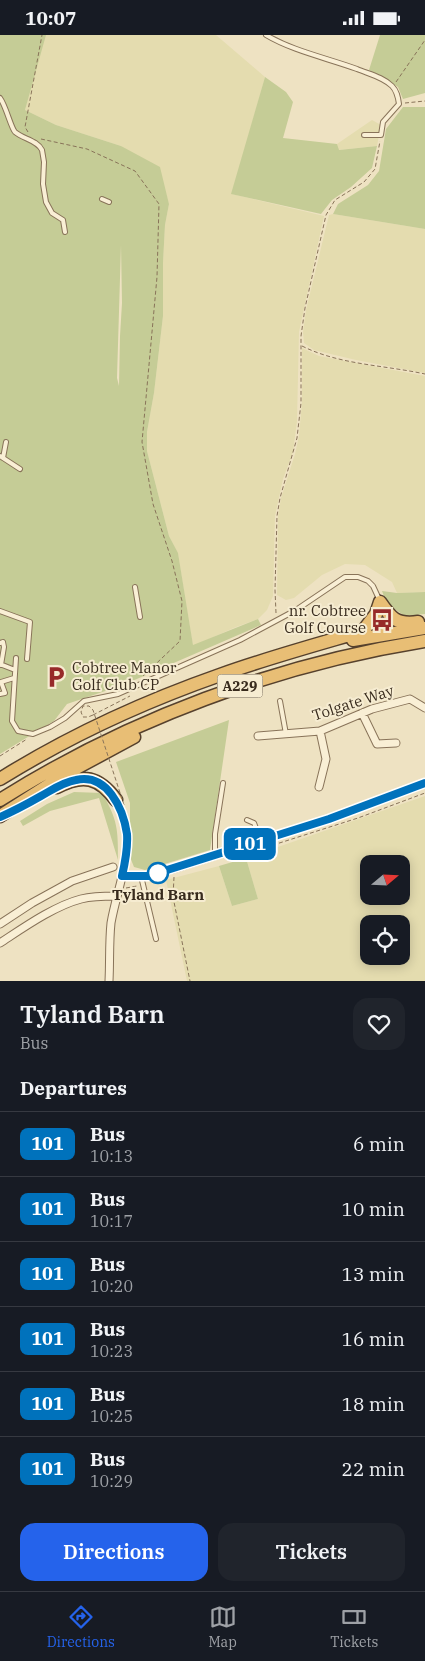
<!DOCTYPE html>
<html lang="en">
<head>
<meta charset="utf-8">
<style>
	:root { --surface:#171b24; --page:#20242c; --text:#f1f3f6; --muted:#9ea1a6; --line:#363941; --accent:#2563eb }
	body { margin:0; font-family:"IBM Plex Serif",serif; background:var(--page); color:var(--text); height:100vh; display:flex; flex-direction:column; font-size:19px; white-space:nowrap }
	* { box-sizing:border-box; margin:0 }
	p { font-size:16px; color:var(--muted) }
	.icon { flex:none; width:28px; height:28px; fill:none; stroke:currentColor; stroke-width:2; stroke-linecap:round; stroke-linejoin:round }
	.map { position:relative; height:946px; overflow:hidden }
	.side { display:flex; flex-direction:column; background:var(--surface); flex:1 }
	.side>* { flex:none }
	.badge { padding:0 10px; border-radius:8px; font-size:18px; line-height:32px }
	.needle { width:32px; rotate:71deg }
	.fabs { position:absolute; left:360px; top:820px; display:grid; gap:10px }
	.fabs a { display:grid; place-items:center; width:50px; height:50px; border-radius:10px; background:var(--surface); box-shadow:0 2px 12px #0003; font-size:25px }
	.map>.badge { position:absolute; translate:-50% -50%; box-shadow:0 0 0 2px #fff }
	h2 { padding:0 20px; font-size:19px; line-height:45px }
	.round { display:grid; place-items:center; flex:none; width:52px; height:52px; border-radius:15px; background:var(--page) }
	.headline { display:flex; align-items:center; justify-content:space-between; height:85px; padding:0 20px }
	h1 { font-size:24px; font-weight:600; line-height:38px }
	.button { display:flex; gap:10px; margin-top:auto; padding:10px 20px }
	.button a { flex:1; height:58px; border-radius:15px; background:var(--accent); color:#fff; font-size:20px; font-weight:600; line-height:58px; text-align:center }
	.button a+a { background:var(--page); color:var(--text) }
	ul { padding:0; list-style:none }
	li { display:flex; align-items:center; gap:15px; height:65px; padding:0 20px; border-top:1px solid var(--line) }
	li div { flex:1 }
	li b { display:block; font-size:19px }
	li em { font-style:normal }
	li .badge { min-width:55px; font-weight:700; text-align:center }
	.status { display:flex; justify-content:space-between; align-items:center; height:35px; padding:0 25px; background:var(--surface); direction:ltr }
	.status svg { height:14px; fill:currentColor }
	.menu { display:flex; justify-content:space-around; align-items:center; height:70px; border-top:1px solid var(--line); background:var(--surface); font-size:14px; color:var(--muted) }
	.menu a { display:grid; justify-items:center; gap:2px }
	.menu .active { color:var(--accent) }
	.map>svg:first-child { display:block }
	.farmland { fill:#e4dcaf; fill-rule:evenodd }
	.green { fill:#c5cc96; fill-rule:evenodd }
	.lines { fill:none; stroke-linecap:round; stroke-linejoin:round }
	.service-casing { stroke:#887359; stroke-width:6 }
	.minor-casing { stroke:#887359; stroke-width:9 }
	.trunk-casing { stroke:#56412d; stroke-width:15 }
	.path { stroke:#887359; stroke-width:1; stroke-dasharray:4 2.5; stroke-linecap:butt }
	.service { stroke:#f9efd5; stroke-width:4 }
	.minor { stroke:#f9efd5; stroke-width:7 }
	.trunk { stroke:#e8be75; stroke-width:12 }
	.path-bridge { stroke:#887359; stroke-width:1; stroke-dasharray:4 2.5; stroke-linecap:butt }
	.line-casing { stroke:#fff; stroke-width:11 }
	.line { stroke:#0072bc; stroke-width:8 }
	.stop-dot { fill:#fff; stroke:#0072bc; stroke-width:2.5 }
	.labels { text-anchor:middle; stroke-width:4; stroke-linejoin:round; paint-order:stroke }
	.shield { fill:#f6ecd1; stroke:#716553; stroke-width:1 }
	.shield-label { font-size:14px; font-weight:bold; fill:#382b1d }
	.poi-label { font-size:15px; fill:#382b1d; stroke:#f6ecd1; text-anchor:end }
	.street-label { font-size:15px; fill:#382b1d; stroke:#f6ecd1 }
	.stop-label { font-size:15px; font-weight:bold; fill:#382b1d; stroke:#f6ecd1 }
</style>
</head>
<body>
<div class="status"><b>10:07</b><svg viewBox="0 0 49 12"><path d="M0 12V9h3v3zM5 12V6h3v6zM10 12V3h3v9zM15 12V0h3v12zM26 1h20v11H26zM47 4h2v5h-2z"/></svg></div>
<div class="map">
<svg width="425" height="946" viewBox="0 0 425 946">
	<rect width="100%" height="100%" fill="#eee2c2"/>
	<path class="farmland" d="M44,0H216L265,42L232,159L324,181L299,297L297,386L293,417L283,444L275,481L273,561L267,575L258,584L236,592L193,611L178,519L169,501L147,416V397L154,358L163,281V228L165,190L169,169L164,151L121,111L56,90L25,75Z
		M372,85L381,90L377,111L338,115L337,109Z
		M333,179L425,194V338L356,325L314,315L304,308L303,297L306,275L329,180Z
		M302,313L319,321L425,341V557L397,558L392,547L365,530L345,529L322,540L294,563L286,565L277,560L278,481L281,463L295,419L299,401L302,367Z
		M425,761V946H187L166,845L219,831L232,871L258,864L246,823ZM369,829H401V861H369ZM369,889H401V921H369Z"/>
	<path class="green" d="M0,0H46L25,75L56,90L121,111L160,132L169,169L165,190L163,228V281L154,358L147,397V416L169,501L178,518L193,610L258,584L261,590L123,650L67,669L54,686L0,719ZM121,210L122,268L120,301L119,351L117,343Z
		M380,0H425V58L403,64L398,52L369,35Z
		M265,42L286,57L293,67L283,103L337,109L339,115L377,111L372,133L351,152L332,165L321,179L231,159Z
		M403,72H425V194L333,179L338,169L368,150L379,136L386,94Z
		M382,556L397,558L425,557V579L405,581L387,569Z
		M229,685L210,815L145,835L134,832L130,822V768L116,727Z
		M74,757L102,758C118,785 118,795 118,825L99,763L50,776L23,791L20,786L47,769Z
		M246,823L258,864L232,871L219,831Z"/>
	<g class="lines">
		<defs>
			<path id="service" d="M266,0C293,16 327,23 357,34C369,39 383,42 392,51C397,56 398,62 399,69L383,87L381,100H364
				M0,63C6,71 11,93 15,97C23,104 37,105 42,115L44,127L43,149L46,167L52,178L63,185L65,197
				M102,164L109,167
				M0,421L20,434
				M3,423L6,407
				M135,552L140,582
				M0,576L30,587L27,624
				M0,608L3,607L4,612L1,630
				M16,623L12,686L18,696L33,699L50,692L65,683L84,666L118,659L240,605L296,575L345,542H358L368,546L373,551L379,564
				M0,629L15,635
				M0,659L5,658L1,647L14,643
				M280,666L286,699
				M247,785L254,788L261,806
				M215,820V799L223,748
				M141,841L156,904"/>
			<path id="minor" d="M362,678L377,709L396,708
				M258,701L320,696L372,674L410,664L425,673
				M319,752L326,724L320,696
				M122,841H148L173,834L329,784L425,748
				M0,889L32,868L72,846L113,832
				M0,908C23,893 54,871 81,864C93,861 104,861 116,861
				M109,946C110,927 109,907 111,888C116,859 128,831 127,802C126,789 120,776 116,765"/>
			<path id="trunk" d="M380,567C391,583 396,590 418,587
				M353,605L425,593
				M0,744C69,701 143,667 220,640C267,623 315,610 363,596L376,579L380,567
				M57,752C83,738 99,742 116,765
				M0,765C129,684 275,630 425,606
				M0,781L69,737L134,702"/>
		</defs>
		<use href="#service" class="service-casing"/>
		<use href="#minor" class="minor-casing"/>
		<use href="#trunk" class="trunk-casing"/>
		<path class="path" d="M396,47L425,5
			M405,68L425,66
			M28,97L25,92L42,0
			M41,104L87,114L135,136L159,169L157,242L142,407L153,469L172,526L182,566L180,606L142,642
			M302,311C340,330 384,330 425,339
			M276,578L275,555L277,481L280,463L297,403L301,368V301L305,273L326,180L335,165L364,147L375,134L380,106
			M93,680L130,661
			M0,721L27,704
			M248,818L358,783L425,758
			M174,842L173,862L190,946
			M126,853L137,851"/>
		<use href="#service" class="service"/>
		<use href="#minor" class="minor"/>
		<use href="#trunk" class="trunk"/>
		<path class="path-bridge" d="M93,680L88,682H83L81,677L83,671H89L93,675L124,770"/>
	</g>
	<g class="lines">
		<defs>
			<path id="line" d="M0,782C14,776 27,769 41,761C52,755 63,747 76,745C107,738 123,773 127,799C128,813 125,828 122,841H148L329,784L425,748"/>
		</defs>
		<use href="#line" class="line-casing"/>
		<use href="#line" class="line"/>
	</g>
	<defs>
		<symbol id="bus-bare" viewBox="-9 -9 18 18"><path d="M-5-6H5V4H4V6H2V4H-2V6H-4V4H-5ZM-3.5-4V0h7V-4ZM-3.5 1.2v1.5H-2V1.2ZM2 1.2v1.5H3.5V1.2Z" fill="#972a29" stroke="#f6ecd1" stroke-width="2.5" paint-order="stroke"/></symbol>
		<symbol id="parking-bare" viewBox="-9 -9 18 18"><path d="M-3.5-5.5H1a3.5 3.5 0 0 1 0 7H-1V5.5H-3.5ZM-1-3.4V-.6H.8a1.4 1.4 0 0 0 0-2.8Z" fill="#972a29" stroke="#f6ecd1" stroke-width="2.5" paint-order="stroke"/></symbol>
	</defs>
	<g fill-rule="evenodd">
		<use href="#bus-bare" x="366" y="569" width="32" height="32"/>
		<use href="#parking-bare" x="40" y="626" width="32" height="32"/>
	</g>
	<circle class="stop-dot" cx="158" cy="838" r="10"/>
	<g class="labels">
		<rect class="shield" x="217.5" y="639.5" width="45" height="23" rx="4"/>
		<g class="shield-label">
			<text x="240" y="656">A229</text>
		</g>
		<g class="poi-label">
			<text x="366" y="581">nr. Cobtree<tspan x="366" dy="17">Golf Course</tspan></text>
			<text x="72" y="638" text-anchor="start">Cobtree Manor<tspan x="72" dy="17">Golf Club CP</tspan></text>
		</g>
		<g class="street-label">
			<text transform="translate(353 668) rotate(-18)" y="5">Tolgate Way</text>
		</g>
		<g class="stop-label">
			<text x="158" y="865">Tyland Barn</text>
		</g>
	</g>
</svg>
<div class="fabs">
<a><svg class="needle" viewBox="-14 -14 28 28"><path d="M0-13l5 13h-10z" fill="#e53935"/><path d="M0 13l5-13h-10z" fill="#9ea1a6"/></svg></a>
<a><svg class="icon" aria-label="locate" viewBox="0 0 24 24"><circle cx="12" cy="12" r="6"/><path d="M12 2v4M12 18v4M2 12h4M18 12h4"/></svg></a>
</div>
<b class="badge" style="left:250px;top:809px;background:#0072bc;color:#fff">101</b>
</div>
<section class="side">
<div class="headline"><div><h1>Tyland Barn</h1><p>Bus</p></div><a class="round"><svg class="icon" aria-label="heart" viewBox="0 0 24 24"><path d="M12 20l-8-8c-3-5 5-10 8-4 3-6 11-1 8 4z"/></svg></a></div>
<h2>Departures</h2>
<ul>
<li><span class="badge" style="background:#0072bc;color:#fff">101</span><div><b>Bus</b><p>10:13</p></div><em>6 min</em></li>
<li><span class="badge" style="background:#0072bc;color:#fff">101</span><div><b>Bus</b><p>10:17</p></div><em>10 min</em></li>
<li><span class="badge" style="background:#0072bc;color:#fff">101</span><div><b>Bus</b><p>10:20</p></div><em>13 min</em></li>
<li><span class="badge" style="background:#0072bc;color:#fff">101</span><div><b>Bus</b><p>10:23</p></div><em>16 min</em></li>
<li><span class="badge" style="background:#0072bc;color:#fff">101</span><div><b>Bus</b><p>10:25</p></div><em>18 min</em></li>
<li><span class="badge" style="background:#0072bc;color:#fff">101</span><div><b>Bus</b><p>10:29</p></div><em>22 min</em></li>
</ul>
<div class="button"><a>Directions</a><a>Tickets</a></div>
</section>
<nav class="menu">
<a class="active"><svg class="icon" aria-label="directions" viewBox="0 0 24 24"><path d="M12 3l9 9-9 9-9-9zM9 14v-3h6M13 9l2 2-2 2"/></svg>Directions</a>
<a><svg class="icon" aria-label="map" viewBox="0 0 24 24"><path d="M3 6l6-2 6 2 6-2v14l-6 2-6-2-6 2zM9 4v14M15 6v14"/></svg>Map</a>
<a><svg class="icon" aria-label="tickets" viewBox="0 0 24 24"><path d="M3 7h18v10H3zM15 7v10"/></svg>Tickets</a>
</nav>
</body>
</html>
